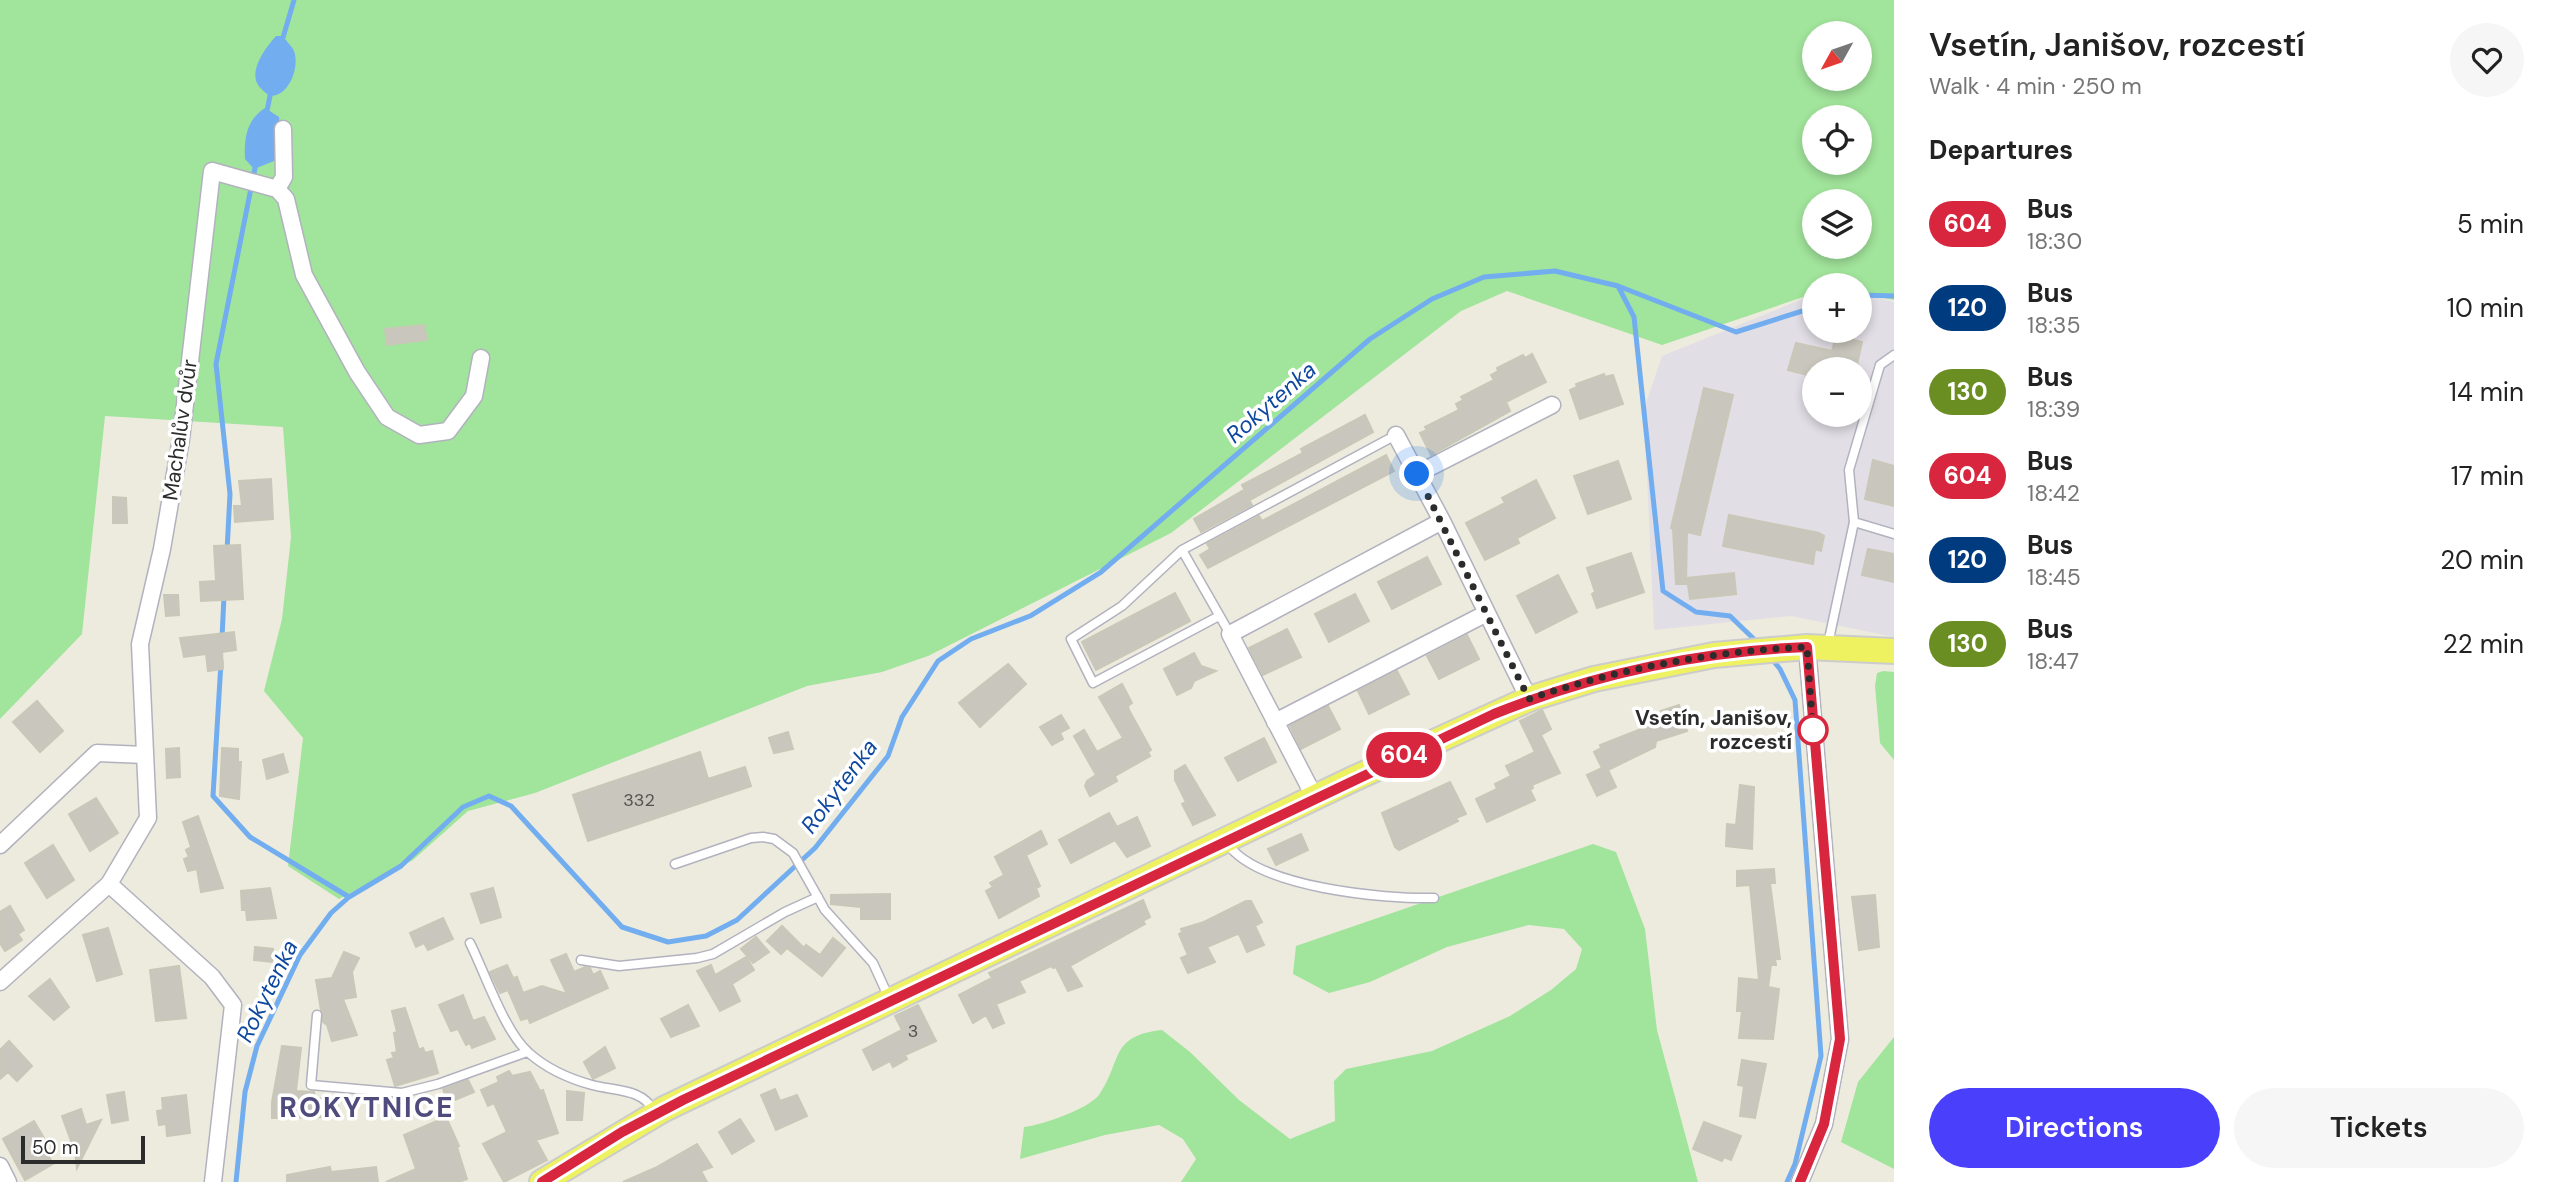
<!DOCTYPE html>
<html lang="en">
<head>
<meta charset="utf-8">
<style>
	:root { --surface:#fff; --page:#f6f6f6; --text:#222; --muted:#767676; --accent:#4a3ffa }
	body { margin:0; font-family:"DM Sans",sans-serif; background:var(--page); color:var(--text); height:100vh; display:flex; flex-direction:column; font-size:26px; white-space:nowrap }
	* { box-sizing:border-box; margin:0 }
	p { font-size:23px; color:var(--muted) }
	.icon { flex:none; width:38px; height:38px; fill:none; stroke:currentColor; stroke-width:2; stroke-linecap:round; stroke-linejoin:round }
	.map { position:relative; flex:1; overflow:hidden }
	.panel { display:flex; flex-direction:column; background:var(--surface); width:665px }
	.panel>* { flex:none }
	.badge { padding:0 14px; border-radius:23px; font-size:24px; line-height:46px }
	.needle { width:46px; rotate:230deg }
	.controls { position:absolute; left:1802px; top:21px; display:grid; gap:14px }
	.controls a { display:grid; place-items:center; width:70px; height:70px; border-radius:50%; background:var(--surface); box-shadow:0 4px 10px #0003; font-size:35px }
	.scale { position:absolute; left:21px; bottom:18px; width:124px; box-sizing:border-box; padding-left:7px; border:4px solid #2c2c2c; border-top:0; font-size:19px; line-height:24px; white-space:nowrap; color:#2c2c2c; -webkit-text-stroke:5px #fff; paint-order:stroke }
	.you { position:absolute; width:35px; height:35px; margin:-18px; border:5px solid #fff; border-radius:50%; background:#1a73e8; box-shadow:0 0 0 10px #1a73e833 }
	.map>.badge { position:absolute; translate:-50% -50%; box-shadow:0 0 0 4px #fff }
	h2 { padding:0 35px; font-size:26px; line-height:63px }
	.round { display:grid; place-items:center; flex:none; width:74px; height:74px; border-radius:37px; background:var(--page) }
	.overview { display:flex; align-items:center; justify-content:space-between; height:119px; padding:0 35px }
	h1 { font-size:33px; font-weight:600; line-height:52px }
	.cta { display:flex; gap:14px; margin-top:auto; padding:14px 35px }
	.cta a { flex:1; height:80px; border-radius:42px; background:var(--accent); color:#fff; font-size:28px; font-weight:600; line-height:80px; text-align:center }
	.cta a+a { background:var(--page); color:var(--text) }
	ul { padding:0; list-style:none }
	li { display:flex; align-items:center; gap:21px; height:84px; padding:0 35px }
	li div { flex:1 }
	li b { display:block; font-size:26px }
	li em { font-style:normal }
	li .badge { min-width:77px; font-weight:700; text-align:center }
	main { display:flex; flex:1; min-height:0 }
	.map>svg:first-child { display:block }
	.industrial { fill:#e2dee6; fill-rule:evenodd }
	.green { fill:#a1e49b; fill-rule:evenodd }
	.water { fill:#72aeef }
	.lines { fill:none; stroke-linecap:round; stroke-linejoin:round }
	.stream { stroke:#72aeef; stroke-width:5 }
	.building { fill:#c9c7bd; stroke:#c9c7b7; stroke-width:2 }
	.service-casing { stroke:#b2b2bf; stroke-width:11 }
	.minor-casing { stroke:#b2b2bf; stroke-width:19 }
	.primary-casing { stroke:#ccc; stroke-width:28 }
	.service { stroke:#fff; stroke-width:8 }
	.minor { stroke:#fff; stroke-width:16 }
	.primary { stroke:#eef160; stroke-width:24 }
	.line-casing { stroke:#fff; stroke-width:16 }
	.line { stroke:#d7263d; stroke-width:10 }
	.walk { stroke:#2c2c2c; stroke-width:7; stroke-dasharray:0 12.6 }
	.stop-dot { fill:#fff; stroke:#d7263d; stroke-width:3.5 }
	.labels { text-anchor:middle; stroke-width:7; stroke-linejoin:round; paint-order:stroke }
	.number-label { font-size:18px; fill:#535350 }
	.street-label { font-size:21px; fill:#2c2c2c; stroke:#fff }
	.stop-label { font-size:21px; font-weight:bold; fill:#2c2c2c; stroke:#fff; text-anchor:end }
	.water-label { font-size:23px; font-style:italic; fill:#0e489e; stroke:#fff }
	.district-label { font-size:28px; font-weight:bold; letter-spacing:2px; fill:#4f4c7d; stroke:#fff }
</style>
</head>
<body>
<main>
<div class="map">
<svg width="1894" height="1182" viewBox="0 0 1894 1182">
	<rect width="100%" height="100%" fill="#edebde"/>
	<path class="industrial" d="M1815,294V331H1860V294L1894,302V637L1791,616L1654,630L1644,409L1662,356ZM1815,369H1860V415H1815Z"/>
	<path class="green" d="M0,0H1894V300L1860,293V285H1815V293L1662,345L1507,291L1461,311L1171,533L928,656L882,672L807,686L535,793L468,811L413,860L339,899L288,866L303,738L264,691L282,619L291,537L283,427L105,416L82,634L0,719ZM1815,33H1860V79H1815ZM1815,117H1860V163H1815ZM1815,201H1860V247H1815Z
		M1883,671L1894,672V760L1880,743L1875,686L1877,673Z
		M1593,844L1616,852L1645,929L1657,1030L1698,1182H1181L1196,1159L1183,1139L1159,1125L1105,1135L1020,1159L1024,1127C1042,1125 1088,1109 1099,1095C1123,1060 1109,1036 1162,1030L1190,1052L1239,1100L1290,1139L1335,1121L1334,1081L1346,1069L1432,1051L1510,1016L1551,990L1576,969L1582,949L1564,929L1529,925L1447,947L1370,982L1329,993L1293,974L1296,946Z
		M1894,1037V1169L1841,1142L1858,1082Z"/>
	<path class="water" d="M276,36H283C286,41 292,46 294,51C300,67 289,97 270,96C266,93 259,88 257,83C250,68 267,46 276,36Z
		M265,108L279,117L282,147L274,161L254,169L245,159C244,139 246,120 265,108Z"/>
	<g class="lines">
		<path class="stream" d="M282,41L294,0
			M266,116L271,91
			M1618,286L1634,317L1663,591L1696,612L1730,616L1758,643
			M1860,295L1894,296
			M227,551L230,494L216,364L256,163
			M222,638L224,596
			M1771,658L1780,669L1795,700L1821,1056L1795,1164L1787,1182
			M221,662L213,796L250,837L349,897
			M236,1182L245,1092L257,1046L300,955L331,913L349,897L401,866L463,807L489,796L511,806L622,927L668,942L706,936L737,920L815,848L888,756L902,717L938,661L971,639L1030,616L1101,572L1370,339L1432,299L1484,277L1555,271L1618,286L1736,332L1815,307"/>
	</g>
	<path class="building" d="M424,325L427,340L387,345L385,329Z
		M1836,336L1862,342L1856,369H1815V377L1788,370L1796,343L1832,351Z
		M1532,354L1546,382L1506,402L1510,411L1431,455L1420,433L1427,430L1425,427L1459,410L1456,404L1463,400L1461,397L1494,380L1491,375L1498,371L1497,368L1523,355L1525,358Z
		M1604,374L1605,377L1613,375L1623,404L1580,419L1570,390L1577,387L1576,384Z
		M1704,388L1733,395L1700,535L1687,532L1686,584H1676L1673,529L1671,528Z
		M1365,415L1373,432L1250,500L1242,485L1303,453L1301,449Z
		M1386,455L1394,471L1208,568L1200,555L1210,549L1207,544L1259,516L1262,521Z
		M1873,460L1894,466V506L1865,499Z
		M1618,461L1631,499L1588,514L1574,476Z
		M271,479L273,519L235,522L234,506H242L239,481Z
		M1536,480L1555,518L1517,538L1519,543L1485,560L1466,523L1505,503L1502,498Z
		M1244,490L1252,505L1201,532L1194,519Z
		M113,497L126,498L127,523H113Z
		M1729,515L1819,533L1824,536L1821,551L1815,549L1813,564L1723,546Z
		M240,545L243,599L201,601L200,582L216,581L214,546Z
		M1868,549L1894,554V582L1862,575Z
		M1631,553L1644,592L1597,608L1592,594L1595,592L1587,568Z
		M1427,557L1441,584L1392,609L1378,582Z
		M1734,573L1736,594L1690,599L1687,578Z
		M1558,575L1577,612L1536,633L1517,596Z
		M1175,593L1190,621L1096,670L1082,642Z
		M1355,594L1369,621L1329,642L1315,614Z
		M164,595H178L179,615L166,616Z
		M1287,629L1301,657L1263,675L1249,648Z
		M234,632L236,650L222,652L223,669L208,671L206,654L184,657L180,638Z
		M1467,635L1479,659L1439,679L1427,656Z
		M1194,653L1201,666L1216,671L1194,681L1191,688L1177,695L1164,669Z
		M1008,664L1026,684L980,727L959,703Z
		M1397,671L1409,694L1369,714L1358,691Z
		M1122,684L1132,703L1128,706L1129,710L1151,750L1148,752L1150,756L1115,776L1117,781L1090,796L1085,786L1087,781L1096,775L1074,736L1084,730L1097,752L1123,738L1099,697Z
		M37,701L63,731L40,752L13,722Z
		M1679,705L1687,731L1656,741L1655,747L1608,770L1616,787L1597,796L1587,775L1602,768L1594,752L1601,748L1600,745L1664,720L1661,711Z
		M1328,706L1340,729L1301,749L1290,726Z
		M1542,710L1551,729L1541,735L1560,773L1532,785L1533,788L1530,790L1535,800L1487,822L1476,799L1497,789L1495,784L1511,776L1506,766L1535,752L1520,721Z
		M1061,715L1069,728L1060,733L1063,739L1052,745L1040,727Z
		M788,732L793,749L774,753L769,738Z
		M1264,738L1276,762L1238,781L1225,758Z
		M179,748L180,777L167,778L166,749Z
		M222,748L238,749V762H241L239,799L220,796Z
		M700,752L708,779L745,767L751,786L588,841L573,795Z
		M283,754L288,772L267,779L263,760Z
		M1185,765L1215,815L1193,825L1182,804L1186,802L1175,780V771Z
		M1450,782L1466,814L1456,818L1458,821L1399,850L1395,847L1382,813Z
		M1740,785L1754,787L1752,849L1726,846L1727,824L1736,825Z
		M96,798L118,833L90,851L69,814Z
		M1109,813L1117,827L1137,817L1150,846L1127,857L1115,840L1071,863L1059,840Z
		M198,816L223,888L201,892L197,869L188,871L184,859L189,857L186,850L191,847L183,822Z
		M1041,831L1047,844L1026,855L1040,886L1036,888L1039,896L999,918L986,891L993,887L990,883L1004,875L995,857Z
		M1301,834L1308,850L1276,865L1268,849Z
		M53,845L74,880L47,898L25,863Z
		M1774,869L1775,883H1770L1780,959H1775L1776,965H1771L1768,987L1779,989L1773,1039L1739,1038L1742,1011H1737L1739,978L1759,980L1750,885L1737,886V871Z
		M270,888L276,918L247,920L246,910H242L241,891Z
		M493,888L501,917L481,923L471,894Z
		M890,894V919H861V907L831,904V895Z
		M1875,895L1879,947L1859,950L1852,897Z
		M1143,900L1150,917L1143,921L1145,924L1070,966L1082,986L1068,991L1056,967L1053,968L1051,966L1019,981L1025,992L996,1004L1004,1023L993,1028L986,1015L973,1023L959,995L992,978L989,973Z
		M1246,901H1251L1262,922L1255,926L1264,945L1247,952L1239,934L1235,935L1207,947L1215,962L1188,973L1181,958L1188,955L1179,934L1182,932L1181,929L1204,922Z
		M10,906L24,930L18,934L22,940L5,951L0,943V912Z
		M443,918L453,939L428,950L424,943L416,947L410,933Z
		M782,926L804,948L806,945L820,955L833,938L845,948L822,976L787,948L781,954L767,941Z
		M108,928L122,974L97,981L83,935Z
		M756,937L769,952L753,963L741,949Z
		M255,947L273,949L272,962L254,960Z
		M344,952L359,958L352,972L356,997L343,999L357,1035L332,1041L327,1025L323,1022L316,980L332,978Z
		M566,954L574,972L585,967L590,968L593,975L600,971L608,988L530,1023L528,1018L521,1020L508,990L500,993L490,972L507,965L513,978L517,977L523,993L542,986L567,994L551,960Z
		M746,957L754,970L732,984L740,1001L720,1011L697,971L711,965L715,975Z
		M179,966L186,1018L156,1021L150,970Z
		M50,979L69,1007L54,1020L29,996Z
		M463,995L473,1021L484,1017L495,1039L472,1048L470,1043L466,1045L458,1029L451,1031L439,1005Z
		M688,1005L699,1026L671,1037L661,1019Z
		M918,1005L936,1041L905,1055L907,1059L893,1067L890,1061L873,1070L863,1050L902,1030L895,1016Z
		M405,1008L419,1050L423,1048L425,1053L432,1051L438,1073L395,1086L387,1060L394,1058L392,1053L397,1052L394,1033L397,1032L392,1011Z
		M9,1041L32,1066L17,1081L8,1072L0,1079V1050Z
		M282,1046L301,1048L296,1091L314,1092L315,1098L338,1099L337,1117L272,1118V1102Z
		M605,1047L615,1068L593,1079L584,1062Z
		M1742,1060L1766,1064L1755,1118L1740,1116L1744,1086L1738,1085Z
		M509,1071L512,1076L530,1072L540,1091L543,1090L558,1133L536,1140L547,1160L504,1182L483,1144L507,1132L494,1103L488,1106L481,1090L499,1082L497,1077Z
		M468,1080L474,1092L448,1103L443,1089Z
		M775,1089L780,1101L797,1095L807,1116L776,1130L761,1095Z
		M567,1091L584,1093L582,1120H567Z
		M124,1092L128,1120L112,1123L107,1095Z
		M186,1095L190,1133L167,1136L166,1124L159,1125L157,1111L163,1110L162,1098Z
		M81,1109L86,1125L101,1120L77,1168L75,1152L62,1116Z
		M446,1117L459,1146L457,1147L467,1179L458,1182H386L416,1169L404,1135Z
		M740,1119L754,1141L732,1154L719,1132Z
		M34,1121L44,1138L40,1141L53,1164L25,1180L3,1139Z
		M1704,1122L1741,1136L1731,1160L1724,1157L1722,1161L1693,1149Z
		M697,1144L712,1167L701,1171L707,1182H623L655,1168Z
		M330,1167L331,1172L376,1167L378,1182H287V1175Z"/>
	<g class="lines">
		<defs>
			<path id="service" d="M1854,522L1894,534
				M1182,550L1122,606L1071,639L1093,683L1219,616
				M1230,634L1182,550L1396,435
				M1828,644L1854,522L1849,470L1880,365L1894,355
				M1227,843C1257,888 1384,899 1434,898
				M675,864L751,838L763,837L774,839L793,853L825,910L873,963L889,998
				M470,943C485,973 505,1033 529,1053C546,1068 570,1079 592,1085C614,1091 642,1088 654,1111
				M581,960L619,966L697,958L713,954L785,912L818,897
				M317,1015L311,1085L402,1093L438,1084L527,1052"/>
			<path id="minor" d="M277,189L284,177L283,129
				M1396,435L1442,521
				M1417,474L1552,405
				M1275,722L1487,613
				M1315,798L1230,634L1442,521L1529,699
				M0,845L97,753L145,755
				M0,982L109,884
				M0,1166L8,1182
				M213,1182L233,1005L212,977L109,884L148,818L140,644L162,549L181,439L212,171L277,189L286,199L304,275L357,372L387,417L419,435L448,431L474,396L481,358
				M1800,1182L1824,1124L1840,1039L1807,647"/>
			<path id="primary" d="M542,1182L664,1109L1353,779L1529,699L1594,679L1714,655L1807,647L1894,651"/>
		</defs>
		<use href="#service" class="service-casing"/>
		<use href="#minor" class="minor-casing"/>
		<use href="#primary" class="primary-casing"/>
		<use href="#service" class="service"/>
		<use href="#minor" class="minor"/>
		<use href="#primary" class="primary"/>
	</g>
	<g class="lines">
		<defs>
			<path id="line" d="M542,1182L622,1132L683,1100L1494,714C1594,674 1699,651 1807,647L1840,1039L1824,1124L1800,1182"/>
		</defs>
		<use href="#line" class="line-casing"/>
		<use href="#line" class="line"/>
		<path class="walk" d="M1417,474L1529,699C1618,669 1712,651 1807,647L1813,730"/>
	</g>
	<circle class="stop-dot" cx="1813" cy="730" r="14"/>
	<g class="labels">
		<g class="number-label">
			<text x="639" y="806">332</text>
			<text x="913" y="1037">3</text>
		</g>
		<g class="street-label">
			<text transform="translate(180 430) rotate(-82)" y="7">Machalův dvůr</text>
		</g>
		<g class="stop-label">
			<text x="1792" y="725">Vsetín, Janišov,<tspan x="1792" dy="24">rozcestí</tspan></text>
		</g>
		<g class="water-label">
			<text transform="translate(1271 402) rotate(-41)" y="8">Rokytenka</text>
			<text transform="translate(839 786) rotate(-53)" y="8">Rokytenka</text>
			<text transform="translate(267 991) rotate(-64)" y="8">Rokytenka</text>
		</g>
		<g class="district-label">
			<text x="367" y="1117">ROKYTNICE</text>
		</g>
	</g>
</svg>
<div class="controls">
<a><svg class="needle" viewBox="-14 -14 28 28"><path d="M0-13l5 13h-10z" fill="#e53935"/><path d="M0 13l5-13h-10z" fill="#767676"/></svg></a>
<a><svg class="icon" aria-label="locate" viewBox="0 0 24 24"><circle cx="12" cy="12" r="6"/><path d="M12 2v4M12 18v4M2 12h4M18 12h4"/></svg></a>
<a><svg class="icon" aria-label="layers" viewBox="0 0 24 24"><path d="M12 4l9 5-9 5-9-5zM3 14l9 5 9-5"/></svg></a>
<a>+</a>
<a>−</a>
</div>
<div class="scale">50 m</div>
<div class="you" style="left:1417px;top:474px"></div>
<b class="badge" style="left:1404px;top:755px;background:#d7263d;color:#fff">604</b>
</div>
<section class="panel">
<div class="overview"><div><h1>Vsetín, Janišov, rozcestí</h1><p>Walk · 4 min · 250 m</p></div><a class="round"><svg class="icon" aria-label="heart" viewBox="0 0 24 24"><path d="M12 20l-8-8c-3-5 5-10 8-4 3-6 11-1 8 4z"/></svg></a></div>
<h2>Departures</h2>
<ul>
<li><span class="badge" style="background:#d7263d;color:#fff">604</span><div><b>Bus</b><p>18:30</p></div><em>5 min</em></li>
<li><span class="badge" style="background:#003b80;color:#fff">120</span><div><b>Bus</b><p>18:35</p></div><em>10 min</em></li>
<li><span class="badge" style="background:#6b8e23;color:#fff">130</span><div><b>Bus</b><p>18:39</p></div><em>14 min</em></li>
<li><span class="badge" style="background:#d7263d;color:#fff">604</span><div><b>Bus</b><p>18:42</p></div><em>17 min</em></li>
<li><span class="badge" style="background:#003b80;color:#fff">120</span><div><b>Bus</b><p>18:45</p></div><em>20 min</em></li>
<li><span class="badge" style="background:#6b8e23;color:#fff">130</span><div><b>Bus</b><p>18:47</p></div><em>22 min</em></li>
</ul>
<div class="cta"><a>Directions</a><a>Tickets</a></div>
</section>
</main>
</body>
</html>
